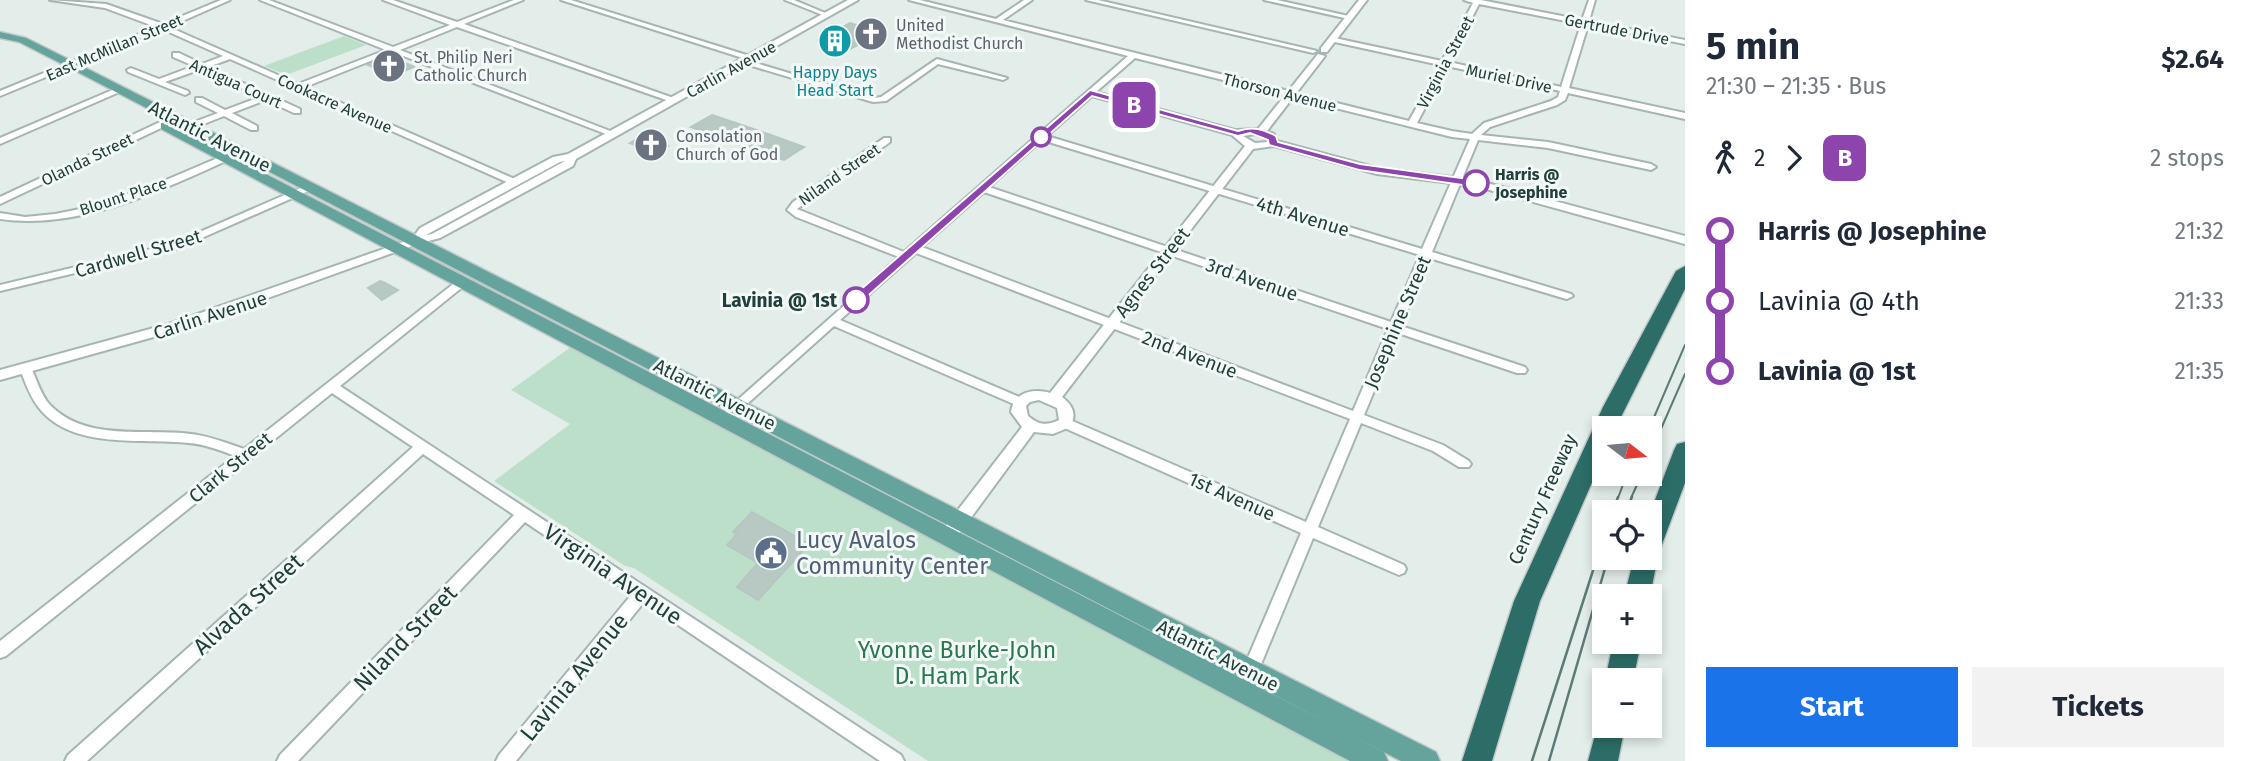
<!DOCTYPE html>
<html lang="en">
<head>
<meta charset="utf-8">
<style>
	:root { --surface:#fff; --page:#f2f2f3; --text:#1f2937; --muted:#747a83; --accent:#1a73e8 }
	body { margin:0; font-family:"Fira Sans",sans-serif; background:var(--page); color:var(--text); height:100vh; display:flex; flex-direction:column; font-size:26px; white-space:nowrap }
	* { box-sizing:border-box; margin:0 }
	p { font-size:23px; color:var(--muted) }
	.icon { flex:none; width:38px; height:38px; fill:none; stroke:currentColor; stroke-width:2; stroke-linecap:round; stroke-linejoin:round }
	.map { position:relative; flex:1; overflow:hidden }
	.details { display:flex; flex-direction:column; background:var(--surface); width:560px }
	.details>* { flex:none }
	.badge { padding:0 14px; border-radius:10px; font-size:24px; line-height:46px }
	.needle { width:46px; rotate:106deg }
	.fabs { position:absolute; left:1592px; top:416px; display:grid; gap:14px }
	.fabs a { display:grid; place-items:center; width:70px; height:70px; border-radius:0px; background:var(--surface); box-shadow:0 4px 10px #0003; font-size:35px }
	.map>.badge { position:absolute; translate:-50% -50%; box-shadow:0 0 0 4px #fff }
	.legs { display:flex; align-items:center; gap:10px; height:77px; padding:0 21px; font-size:23px }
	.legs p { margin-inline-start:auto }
	.summary { display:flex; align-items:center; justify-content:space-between; height:119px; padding:0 21px }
	h1 { font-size:38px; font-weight:700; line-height:52px }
	.button { display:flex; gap:14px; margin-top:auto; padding:14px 21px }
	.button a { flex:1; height:80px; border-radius:0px; background:var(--accent); color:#fff; font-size:28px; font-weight:700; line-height:80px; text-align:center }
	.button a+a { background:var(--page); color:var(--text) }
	ul { padding:0 21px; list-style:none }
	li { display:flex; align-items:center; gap:24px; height:70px; font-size:26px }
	li i { display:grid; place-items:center; width:10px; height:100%; margin:0 9px; background:currentColor }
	li i::after { content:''; width:18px; height:18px; margin:-9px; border:5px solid; border-radius:50%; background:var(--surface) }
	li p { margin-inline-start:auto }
	li:first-child i { background:linear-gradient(#0000 50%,currentColor 0) }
	li:last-child i { background:linear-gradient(currentColor 50%,#0000 0) }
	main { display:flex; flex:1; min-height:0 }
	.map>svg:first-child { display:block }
	.green { fill:#bbdfc9 }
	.building { fill:#b8c8c3; stroke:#b5c7c2; stroke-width:2 }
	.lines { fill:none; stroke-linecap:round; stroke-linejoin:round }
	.minor-casing { stroke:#a5b5b2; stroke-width:4 }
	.tertiary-casing { stroke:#a5b5b2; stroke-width:4 }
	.primary-casing { stroke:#c1c9c8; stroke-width:3 }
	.motorway-casing { stroke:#c1c9c8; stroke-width:3 }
	.minor { fill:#fff; fill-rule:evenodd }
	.tertiary { fill:#fff; fill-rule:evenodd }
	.primary { fill:#65a49c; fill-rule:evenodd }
	.motorway { fill:#2c6d67; fill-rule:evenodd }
	.tram-far1 { stroke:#5c7b76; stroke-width:2 }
	.tram { stroke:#5c7b76; stroke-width:2.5 }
	.line-1 { fill:#8e44ad; stroke:#fff; stroke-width:2 }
	.stop-1-dot { fill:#fff; stroke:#8e44ad; stroke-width:3.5 }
	.labels { text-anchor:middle; stroke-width:6; stroke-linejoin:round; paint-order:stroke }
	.far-worship-label { font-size:16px; fill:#5b616d; stroke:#f3f9f7; text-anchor:start }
	.far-street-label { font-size:16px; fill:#213f3b; stroke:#f3f9f7 }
	.far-culture-label { font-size:16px; fill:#0d838f; stroke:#f3f9f7 }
	.far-stop-label { font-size:16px; font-weight:bold; fill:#213f3b; stroke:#f3f9f7; text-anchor:start }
	.street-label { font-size:19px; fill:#213f3b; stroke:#f3f9f7 }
	.stop-label { font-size:19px; font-weight:bold; fill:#213f3b; stroke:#f3f9f7; text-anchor:end }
	.near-service-label { font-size:23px; fill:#4e5e75; stroke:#f3f9f7; text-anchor:start }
	.near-street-label { font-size:23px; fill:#213f3b; stroke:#f3f9f7 }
	.near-park-label { font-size:23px; fill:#2a7851; stroke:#f3f9f7 }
</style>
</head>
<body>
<main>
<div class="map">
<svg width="1685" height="761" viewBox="0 0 1685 761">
	<rect width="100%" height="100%" fill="#e3edea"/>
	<path class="green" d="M344,36L366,45L286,75L264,66Z
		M571,347L1348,759L1347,761H928L634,568L625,566L494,481L570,424L511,390Z"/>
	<path class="building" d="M850,23L882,33L850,49L819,40Z
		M389,57L410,65L414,67L394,75L368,65Z
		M712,115L768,134L804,147L784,160L691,127Z
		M641,137L668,146L656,153L630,143Z
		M380,281L385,283L398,290L382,300L368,288Z
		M752,512L809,544L758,600L737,587L758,563L727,545L737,534L733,532Z"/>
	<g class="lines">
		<defs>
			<path id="minor" d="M50,0L106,4L163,24L221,0H230L169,27L298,84L386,50L260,0H269L393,47L450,25L383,0H393L457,22L514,0H523L464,24L679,100L672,102L457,27L400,50L618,134L611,136L393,52L305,87L517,180V184H511L230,59L208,67L300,109V113H294L266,100L232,113L257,126V130H251L224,116L176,135L172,132L173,130L218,113L196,102V98H202L225,110L260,97L201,69L165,82L188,91L189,93L185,95L128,72L127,70L131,68L159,79L194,66L173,57V53H179L202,64L223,56L162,29L0,96V91L156,27L105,8Z
				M561,0H571L756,58L749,60Z
				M785,0H794L830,15L825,16Z
				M909,0H920L996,19L1024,0H1032L1003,20L1409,121L1440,65L1330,41V37L1442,61L1473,3L1464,0H1481L1582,20L1589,0H1595L1589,21L1685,40V44L1588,25L1569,88L1685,113V119L1568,93L1565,100L1557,105L1490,127L1481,135L1548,142L1651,164L1656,167L1651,170L1548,148L1478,140L1432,252L1571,294L1573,296L1567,299L1563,298L1429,258L1401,326L1525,367L1527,370L1525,373H1517L1398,333L1364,415L1443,445L1469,461L1471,464L1469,467H1459L1433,451L1361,423L1318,527L1404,565L1406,569L1404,573L1399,575L1313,538L1257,674L1255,679L1249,681L1243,679L1241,674L1301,533L1060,426L1059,423L1060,420H1070L1306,522L1350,419L916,253L840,320L1024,399L1026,402L1024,405H1016L834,326L727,422H717L716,419L899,257L796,217L787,210L793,202L884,138H890V142L797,209L904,252L1128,56ZM1479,4L1581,24L1561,87L1449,62ZM1135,58L1452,137L1470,139L1422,249L1047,136L1092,96L1236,136H1242V132L1096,92ZM1447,66L1560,91L1558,97L1551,101L1484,123L1472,134L1452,131L1417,123ZM1042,140L1420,255L1391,322L989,187ZM984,192L1388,329L1353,411L922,247Z
				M1086,0H1098L1317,51L1313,53Z
				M1264,0H1277L1353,17L1349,19Z
				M742,59L873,98L881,97L937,59L1007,78L1003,80L938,64L886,101L873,102L742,63Z
				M117,88L124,90L0,144V138Z
				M175,115L178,116V120L0,204V197Z
				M241,148L245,151L244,153C169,186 84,231 0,219V213L25,217L55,214L85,208L152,186Z
				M310,184L315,187L313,189L179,248L0,291V285L172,244Z
				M461,280L465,281L466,283L465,285L340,386L901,755L904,761H880L644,602L516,761H496L499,755L632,594L525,522L298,761H277L280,755L514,515L423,454L87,761H65L68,755L413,447L332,393L6,656L0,658V641L235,456C220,450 204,444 188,443C142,438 72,450 39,408C30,397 25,382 20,369L22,366H30C37,379 40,394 50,405C86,442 145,428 191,434C209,436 227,443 244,449L457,281Z"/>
			<path id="tertiary" d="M848,0H858L576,159L573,166L440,238L420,243L182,329L0,380V370L172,323L412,239L420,228L553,157L568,154ZM565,161L432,234L426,235L560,162Z
				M1359,0H1367L1327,52H1321V48Z
				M1318,54L1325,56L1267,131L1274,134L1277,141L1377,168L1476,180L1685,236V244L1475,186L1377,174L1274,146L1253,149L1062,397C1073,405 1077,415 1070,427L1053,434L1034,432L953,542L947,544L941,542L939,537L941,532L1022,427L1011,412C1013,392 1034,388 1050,393L1245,146L1233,136L1237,130L1258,129ZM1255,134L1266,138L1267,142L1255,143L1243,136ZM1039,400L1057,408L1059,420C1046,426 1039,425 1028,416L1026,406L1030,402Z"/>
			<path id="primary" d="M0,32L26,38L74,62L1436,752L1440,761H1401L66,66L19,42L0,38Z
				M165,122L1384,752L1388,761H1350L161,129V123Z"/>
			<path id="motorway" d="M1685,266V289L1615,429H1605V453L1540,601L1492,761H1462L1514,601L1603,407L1676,271Z
				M1685,442V483L1658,555L1650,597H1624L1634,558H1650V513L1674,450L1677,444Z
				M1613,642H1641L1633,681H1605Z
				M1605,714V726H1625L1618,761H1588L1600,716Z"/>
		</defs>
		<use href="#minor" class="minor-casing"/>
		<use href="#tertiary" class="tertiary-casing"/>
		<use href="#primary" class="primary-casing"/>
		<use href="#motorway" class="motorway-casing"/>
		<use href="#minor" class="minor"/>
		<use href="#tertiary" class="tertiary"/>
		<use href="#primary" class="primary"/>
		<use href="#motorway" class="motorway"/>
		<path class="tram-far1" d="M1649,429L1685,345
			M1650,454L1685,374
			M1618,498L1627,474
			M1631,498L1642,474"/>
		<path class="tram" d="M1612,513L1618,497
			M1625,513L1632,497
			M1532,761L1605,533
			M1549,761L1608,558"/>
	</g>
	<path class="line-1" d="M1090,90L1238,131C1253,126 1263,129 1276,136L1278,142L1360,164L1476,180L1481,183L1476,187L1359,170L1269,145L1268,140L1250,133L1238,136L1092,96L861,302H852V297Z"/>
	<defs>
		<symbol id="church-disc" viewBox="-11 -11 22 22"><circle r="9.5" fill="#6b7280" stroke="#f3f9f7"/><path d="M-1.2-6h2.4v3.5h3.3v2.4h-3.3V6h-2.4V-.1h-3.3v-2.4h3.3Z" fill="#fff"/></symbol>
		<symbol id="building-disc" viewBox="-11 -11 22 22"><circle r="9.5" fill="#0f9aa8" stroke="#f3f9f7"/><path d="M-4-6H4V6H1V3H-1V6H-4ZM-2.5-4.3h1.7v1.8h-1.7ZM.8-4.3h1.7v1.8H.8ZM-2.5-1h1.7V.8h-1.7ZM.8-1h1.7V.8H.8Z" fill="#fff"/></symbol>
		<symbol id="civic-disc" viewBox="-11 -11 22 22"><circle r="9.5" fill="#5c6f8a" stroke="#f3f9f7"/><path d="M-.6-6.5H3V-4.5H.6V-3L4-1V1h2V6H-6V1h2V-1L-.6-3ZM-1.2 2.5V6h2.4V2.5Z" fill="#fff"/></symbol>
	</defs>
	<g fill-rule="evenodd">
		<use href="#church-disc" x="852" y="15" width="38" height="38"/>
		<use href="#building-disc" x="816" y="22" width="38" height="38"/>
		<use href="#church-disc" x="370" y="47" width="38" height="38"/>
		<use href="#church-disc" x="632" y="126" width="38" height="38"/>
		<use href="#civic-disc" x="752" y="534" width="38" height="38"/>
	</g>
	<g class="stop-1-dot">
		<circle cx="1041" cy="137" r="9"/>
		<circle cx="1476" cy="183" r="12"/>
		<circle cx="856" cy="300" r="12"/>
	</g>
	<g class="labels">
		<g class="far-worship-label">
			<text x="896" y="31">United<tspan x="896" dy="18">Methodist Church</tspan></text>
			<text x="414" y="63">St. Philip Neri<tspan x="414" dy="18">Catholic Church</tspan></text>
			<text x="676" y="142">Consolation<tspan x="676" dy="18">Church of God</tspan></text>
		</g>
		<g class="far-street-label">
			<text transform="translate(1617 29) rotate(11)" y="6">Gertrude Drive</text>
			<text transform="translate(114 47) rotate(-23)" y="6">East McMillan Street</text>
			<text transform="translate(1445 62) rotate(-62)" y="6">Virginia Street</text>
			<text transform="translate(731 69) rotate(-29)" y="6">Carlin Avenue</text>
			<text transform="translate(1509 78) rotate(12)" y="6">Muriel Drive</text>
			<text transform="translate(236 83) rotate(24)" y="6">Antigua Court</text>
			<text transform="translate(1280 92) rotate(14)" y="6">Thorson Avenue</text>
			<text transform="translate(335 103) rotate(24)" y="6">Cookacre Avenue</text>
			<text transform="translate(87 159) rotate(-26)" y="6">Olanda Street</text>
			<text transform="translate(839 174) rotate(-35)" y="6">Niland Street</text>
			<text transform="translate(123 196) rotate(-18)" y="6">Blount Place</text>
		</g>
		<g class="far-culture-label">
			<text x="835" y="78">Happy Days<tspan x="835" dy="18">Head Start</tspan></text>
		</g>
		<g class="far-stop-label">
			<text x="1495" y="180">Harris @<tspan x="1495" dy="18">Josephine</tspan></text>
		</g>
		<g class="street-label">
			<text transform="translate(210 136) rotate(27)" y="7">Atlantic Avenue</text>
			<text transform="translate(1303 216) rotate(17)" y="7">4th Avenue</text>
			<text transform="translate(138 253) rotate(-16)" y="7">Cardwell Street</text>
			<text transform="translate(1152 272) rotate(-52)" y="7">Agnes Street</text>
			<text transform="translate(1252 279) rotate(19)" y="7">3rd Avenue</text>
			<text transform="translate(210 315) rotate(-18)" y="7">Carlin Avenue</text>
			<text transform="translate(1397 322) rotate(-67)" y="7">Josephine Street</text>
			<text transform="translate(1190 354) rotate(21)" y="7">2nd Avenue</text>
			<text transform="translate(715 394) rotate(27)" y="7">Atlantic Avenue</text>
			<text transform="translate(230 467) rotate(-39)" y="7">Clark Street</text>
			<text transform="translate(1232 496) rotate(24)" y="7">1st Avenue</text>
			<text transform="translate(1542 499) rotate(-66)" y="7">Century Freeway</text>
			<text transform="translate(1218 655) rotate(27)" y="7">Atlantic Avenue</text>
		</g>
		<g class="stop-label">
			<text x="837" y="307">Lavinia @ 1st</text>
		</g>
		<g class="near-service-label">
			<text x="796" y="548">Lucy Avalos<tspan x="796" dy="26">Community Center</tspan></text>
		</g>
		<g class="near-street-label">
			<text transform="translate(613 574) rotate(34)" y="8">Virginia Avenue</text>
			<text transform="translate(248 604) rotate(-42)" y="8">Alvada Street</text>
			<text transform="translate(405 638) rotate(-46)" y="8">Niland Street</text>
			<text transform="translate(574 677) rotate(-51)" y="8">Lavinia Avenue</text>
		</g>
		<g class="near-park-label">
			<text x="957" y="658">Yvonne Burke-John<tspan x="957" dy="26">D. Ham Park</tspan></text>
		</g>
	</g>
</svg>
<div class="fabs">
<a><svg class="needle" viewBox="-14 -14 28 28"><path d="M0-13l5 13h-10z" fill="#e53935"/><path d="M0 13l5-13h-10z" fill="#747a83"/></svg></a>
<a><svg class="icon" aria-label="locate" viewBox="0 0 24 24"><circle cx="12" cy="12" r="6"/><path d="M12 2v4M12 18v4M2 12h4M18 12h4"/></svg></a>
<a>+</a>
<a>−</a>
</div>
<b class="badge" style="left:1134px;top:105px;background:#8e44ad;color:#fff">B</b>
</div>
<section class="details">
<div class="summary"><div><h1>5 min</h1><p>21:30 – 21:35 · Bus</p></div><b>$2.64</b></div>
<div class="legs"><svg class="icon" aria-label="walk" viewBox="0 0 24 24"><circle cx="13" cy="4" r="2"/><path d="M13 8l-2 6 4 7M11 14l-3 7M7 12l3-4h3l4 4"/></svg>2<svg class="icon" aria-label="forward" viewBox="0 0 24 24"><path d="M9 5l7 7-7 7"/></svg><b class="badge" style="background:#8e44ad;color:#fff">B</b><p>2 stops</p></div>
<ul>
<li><i style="color:#8e44ad"></i><b>Harris @ Josephine</b><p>21:32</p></li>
<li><i style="color:#8e44ad"></i><span>Lavinia @ 4th</span><p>21:33</p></li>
<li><i style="color:#8e44ad"></i><b>Lavinia @ 1st</b><p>21:35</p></li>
</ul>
<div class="button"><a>Start</a><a>Tickets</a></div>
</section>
</main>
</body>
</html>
